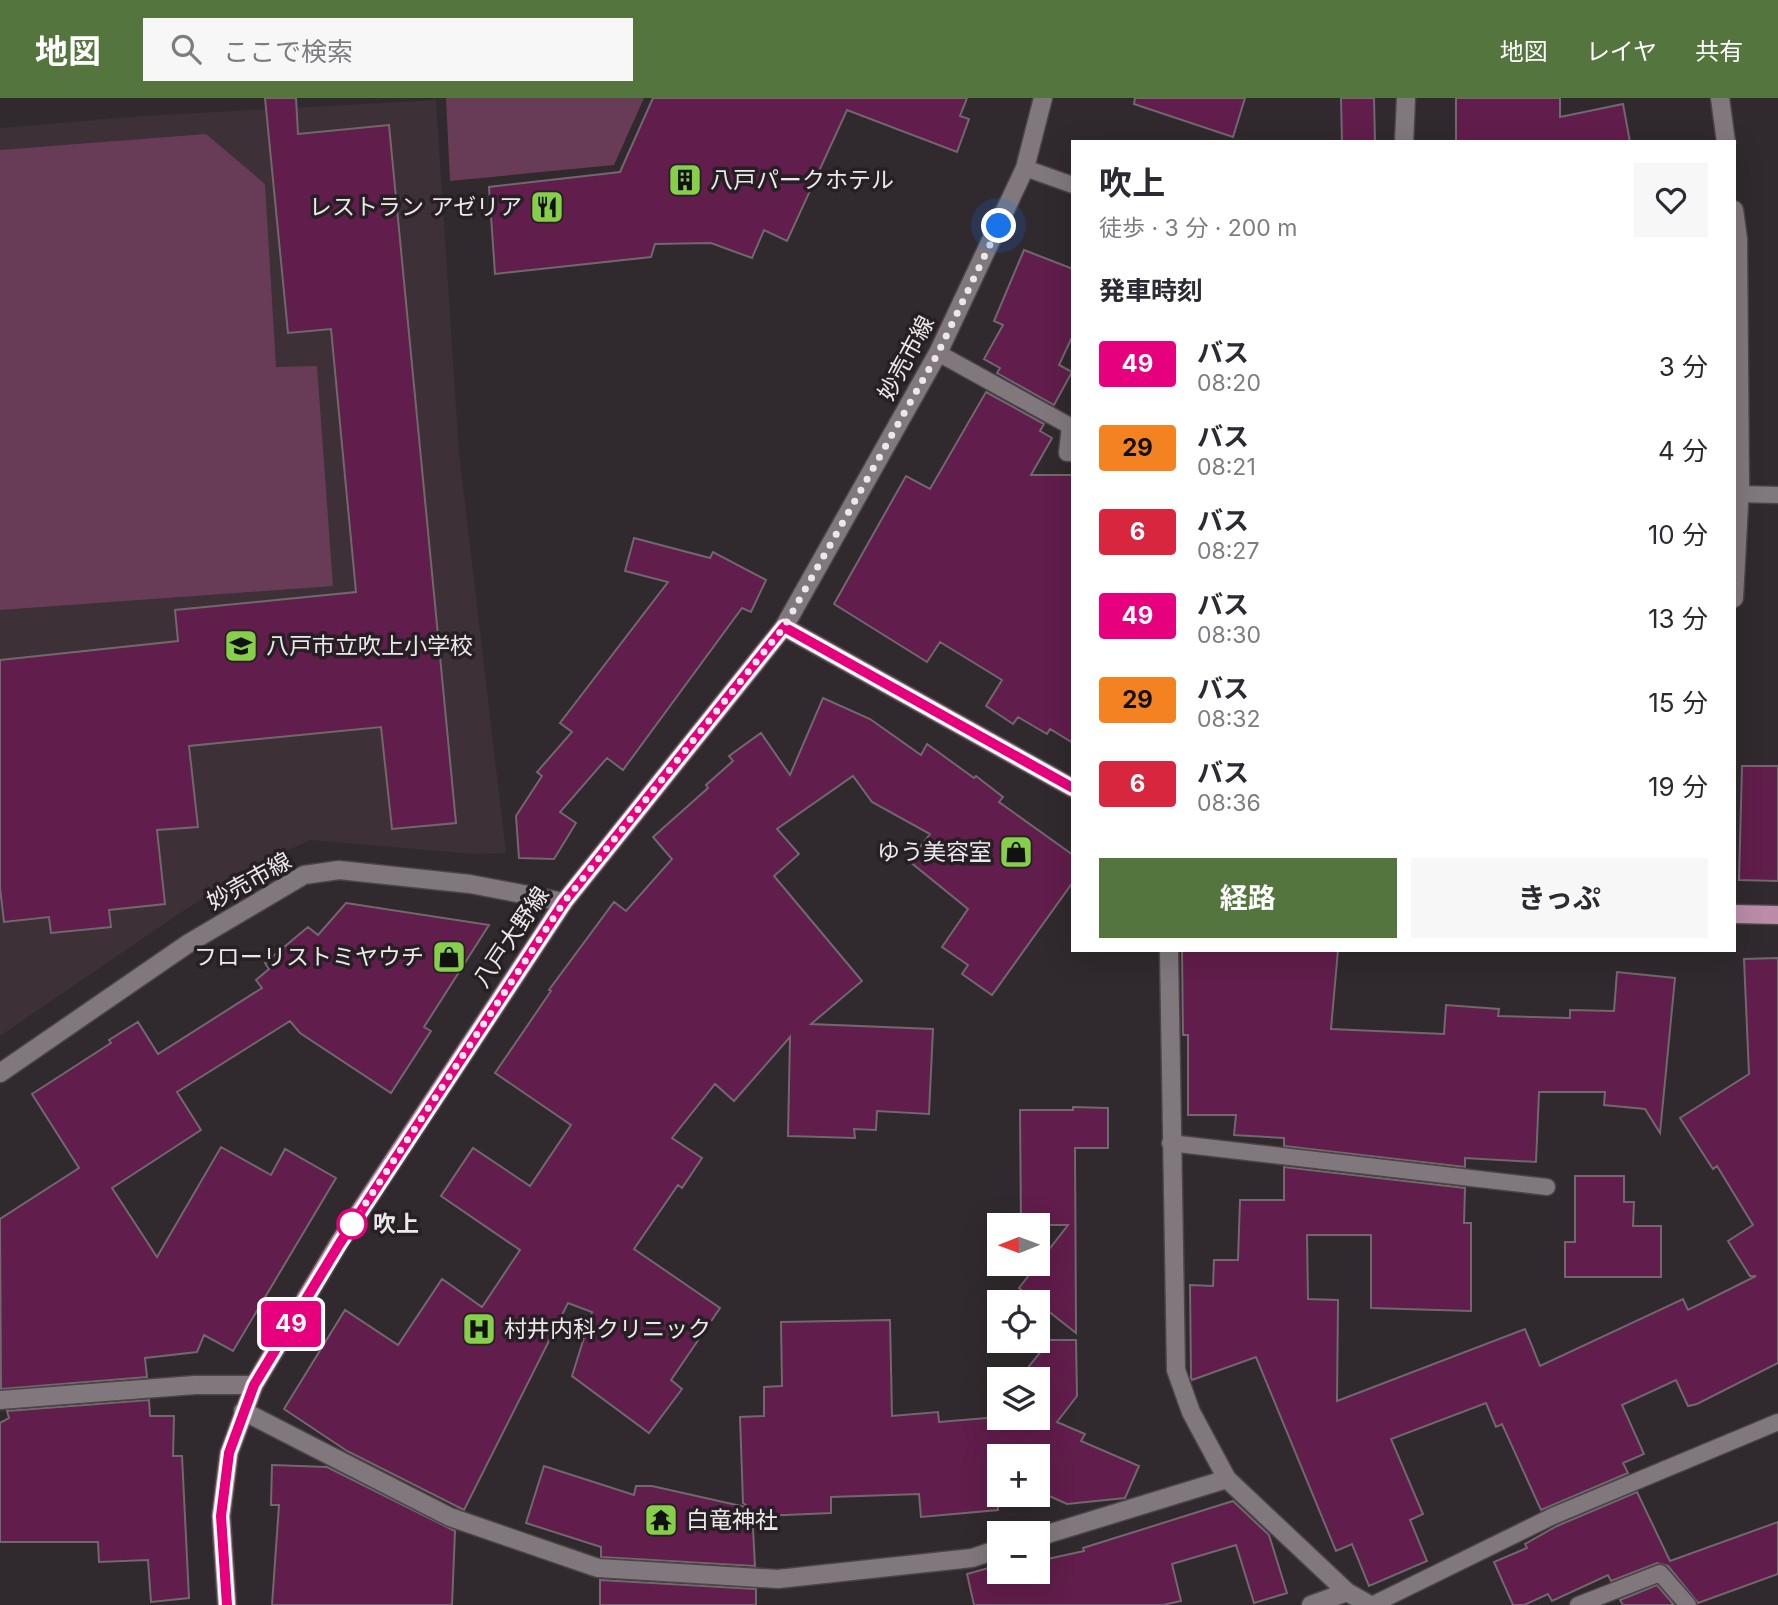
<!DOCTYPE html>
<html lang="ja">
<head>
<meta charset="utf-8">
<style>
	:root { --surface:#fff; --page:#f7f7f7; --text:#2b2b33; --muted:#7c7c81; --accent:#54753d }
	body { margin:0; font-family:Inter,"Noto Sans JP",sans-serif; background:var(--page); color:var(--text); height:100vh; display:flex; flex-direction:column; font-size:26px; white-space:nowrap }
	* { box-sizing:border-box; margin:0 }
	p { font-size:23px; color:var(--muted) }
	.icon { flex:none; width:38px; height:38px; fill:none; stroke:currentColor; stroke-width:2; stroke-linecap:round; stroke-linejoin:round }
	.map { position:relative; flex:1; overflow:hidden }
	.drawer { position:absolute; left:1071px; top:42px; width:665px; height:812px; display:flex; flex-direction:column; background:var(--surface); border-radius:0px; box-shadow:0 7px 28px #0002 }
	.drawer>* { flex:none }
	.badge { padding:0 14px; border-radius:5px; font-size:24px; line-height:46px }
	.needle { width:46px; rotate:269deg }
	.tools { position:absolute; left:987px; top:1115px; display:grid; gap:14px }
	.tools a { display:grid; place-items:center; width:63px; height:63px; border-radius:0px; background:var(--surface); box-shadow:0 7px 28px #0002; font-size:35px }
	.you { position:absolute; width:35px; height:35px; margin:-18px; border:5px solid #fff; border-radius:50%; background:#1a73e8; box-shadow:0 0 0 10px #1a73e833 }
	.map>.badge { position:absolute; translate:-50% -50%; box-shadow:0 0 0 4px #fff }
	h2 { padding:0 28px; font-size:26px; line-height:63px }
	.round { display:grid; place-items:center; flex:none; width:74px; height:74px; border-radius:0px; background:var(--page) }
	.headline { display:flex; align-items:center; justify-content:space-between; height:119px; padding:0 28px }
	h1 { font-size:33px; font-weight:700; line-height:52px }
	.cta { display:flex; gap:14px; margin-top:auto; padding:14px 28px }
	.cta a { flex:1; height:80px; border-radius:0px; background:var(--accent); color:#fff; font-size:28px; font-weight:700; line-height:80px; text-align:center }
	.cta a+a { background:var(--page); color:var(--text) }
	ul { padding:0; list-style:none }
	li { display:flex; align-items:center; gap:21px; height:84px; padding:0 28px }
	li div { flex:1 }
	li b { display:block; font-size:26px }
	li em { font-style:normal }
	li .badge { min-width:77px; font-weight:700; text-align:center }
	header { display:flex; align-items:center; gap:42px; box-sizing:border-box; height:98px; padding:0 35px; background:var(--accent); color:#fff }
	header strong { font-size:33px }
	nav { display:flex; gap:38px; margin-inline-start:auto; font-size:24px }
	.search { width:490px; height:63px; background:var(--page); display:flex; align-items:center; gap:18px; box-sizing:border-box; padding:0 24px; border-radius:0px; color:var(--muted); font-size:26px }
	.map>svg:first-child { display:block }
	.built { fill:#3d3037 }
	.green { fill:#683c57 }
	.building { fill:#611d4b; stroke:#70686c; stroke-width:2 }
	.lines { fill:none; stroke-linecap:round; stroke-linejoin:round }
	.lane-casing { stroke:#4b4548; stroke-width:19 }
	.street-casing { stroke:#4b4548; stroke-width:21 }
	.secondary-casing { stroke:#4b4548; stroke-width:21 }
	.primary-casing { stroke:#4b4548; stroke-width:21 }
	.lane { stroke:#80787c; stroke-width:16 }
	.street { stroke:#80787c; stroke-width:18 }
	.secondary { stroke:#80787c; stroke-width:18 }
	.primary { stroke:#ba8ca7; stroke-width:18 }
	.line-casing { stroke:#fff; stroke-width:16 }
	.line { stroke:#e6007e; stroke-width:10 }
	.walk { stroke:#ece8ea; stroke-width:7; stroke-dasharray:0 12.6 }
	.stop-dot { fill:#fff; stroke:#e6007e; stroke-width:3.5 }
	.labels { text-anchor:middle; stroke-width:7; stroke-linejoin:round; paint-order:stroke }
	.poi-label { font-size:23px; fill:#ece8ea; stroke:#261f23; text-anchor:start }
	.street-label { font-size:23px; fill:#ece8ea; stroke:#261f23 }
	.stop-label { font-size:23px; font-weight:bold; fill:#ece8ea; stroke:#261f23; text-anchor:start }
</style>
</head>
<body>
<header>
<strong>地図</strong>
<div class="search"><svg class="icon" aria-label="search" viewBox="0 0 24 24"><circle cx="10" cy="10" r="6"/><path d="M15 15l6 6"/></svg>ここで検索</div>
<nav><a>地図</a><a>レイヤ</a><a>共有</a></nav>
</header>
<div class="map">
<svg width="1778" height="1507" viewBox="0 0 1778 1507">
	<rect width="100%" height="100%" fill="#30292d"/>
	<path class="built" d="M436,2L459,354L506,755L474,756L310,742L259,766L183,813L0,938V30L142,18Z"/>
	<path class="green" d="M446,0H644L614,67L450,83Z
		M206,36L265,86L276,269L317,268L333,488L0,512V52Z"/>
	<path class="building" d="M265,0H296L298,36L389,27L456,725L392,731L381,629L189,648L198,729L157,732L165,806L109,812L111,829L51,835L49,819L4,824L0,790V562L178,543L175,512L356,494L331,231L288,235Z
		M653,0H967L960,18L969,21L957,54L847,12L787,143L764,132L752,160L711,145L655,146L651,159L495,176L489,89L620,74Z
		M1135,0H1245L1233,39L1134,6Z
		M1341,0H1374L1375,44H1342Z
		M1456,0H1560V19L1623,6L1630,44H1456Z
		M1024,152L1073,171V237L1059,267L1072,274L1054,307L997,275L1000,270L984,261L1003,227L994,223Z
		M986,294L1044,326L1040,333L1052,340L1031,377H1073V645L1050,631L1047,636L1018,619L1013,626L986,608L1002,582L940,544L927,564L834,506L906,378L930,391Z
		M634,440L710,460L713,454L766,482L751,514L742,510L623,672L607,660L560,714L576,725L554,761L519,760L516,718L542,678L537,674L572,634L560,625L668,484L625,473Z
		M823,600L870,621L921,657L927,646L974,680L976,678L1003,699L999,704L1073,757V784L992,897L962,876L968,867L942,849L968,811L909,763L930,736L872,704L853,678L777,731L799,756L774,778L862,883L811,926L933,931L929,1016L877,1013L876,1032L854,1031L855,1040L788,1038L790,939L734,1003L715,986L672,1040L702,1060L682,1090L678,1087L634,1151L720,1210L671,1282L682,1291L649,1335L572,1278L592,1214L568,1205L464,1412L347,1353L284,1311L345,1212L398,1247L442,1181L482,1209L520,1152L441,1098L473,1050L530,1088L571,1027L495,975L551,893L549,892L614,804L626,813L672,761L653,739L708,690L706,687L733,663L729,658L761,635L790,677Z
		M1742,668H1778V783L1739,782Z
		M346,805L489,827L424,929L431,933L391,995L300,935L290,923L177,994L201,1032L112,1090L157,1159L221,1049L271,1077L285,1051L336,1080L233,1253L204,1237L197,1254L145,1260L147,1279L1,1291L0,1121L79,1070L32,996L111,945L109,942L138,924L158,956L262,890L256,882L269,871L265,865L308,829L318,837Z
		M1182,852H1338L1331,931L1444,936L1446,907L1499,911L1498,918L1570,920V912L1614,913L1617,874L1675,880L1660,1035L1645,1011L1604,1007L1605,994H1539L1536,1064L1465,1060V1069L1284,1048V1040L1234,1037L1236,1017H1188V937H1183Z
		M1778,860V1265L1697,1306L1688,1308L1676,1282L1622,1307L1644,1356L1623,1365L1628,1375L1541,1412L1502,1326L1496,1329L1486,1305L1391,1341L1423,1416L1410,1422L1427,1463L1369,1488L1352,1446L1336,1453L1256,1259L1192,1282L1191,1280L1190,1187L1213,1188L1214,1162H1238L1240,1102H1284V1069L1465,1090L1464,1125H1471V1213L1371,1210V1137H1307L1308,1201L1338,1202L1337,1303L1525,1231L1540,1268L1683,1201L1688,1212L1756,1178H1750L1728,1143L1753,1127L1717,1068L1713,1071L1680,1020L1749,976L1744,861Z
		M1073,1009L1108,1010V1050H1075L1076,1235L1019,1190L1068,1127H1021L1020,1012H1073Z
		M1575,1078H1624V1104H1634L1633,1128H1661V1179H1565V1144H1575Z
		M890,1222L892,1318L938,1314L939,1324L987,1320L999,1305V1320H1038V1281H1019L1050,1242H1076L1077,1298L1057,1324L1085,1336L1081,1343L1139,1368L1125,1400L1067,1406L1038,1393V1358H999V1374L994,1372L998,1412L921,1419L919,1396L831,1399V1415L760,1418L752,1412L755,1468L601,1459V1449L526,1425L544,1368L634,1397L636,1388H652L750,1410L743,1405L740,1319L764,1318V1289L782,1288L781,1224Z
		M149,1302L150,1318H174L173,1358H182L189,1500L151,1504L148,1462L99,1464L98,1444H0V1325L9,1320L7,1313Z
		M272,1367L327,1369L455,1433L452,1507H272L279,1407H271Z
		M1637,1394L1670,1463L1778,1424V1476L1698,1505L1668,1468L1657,1465L1611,1483L1608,1477L1552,1503L1548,1496L1524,1507H1513L1494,1464L1527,1450L1525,1446L1557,1428Z
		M1233,1403L1269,1437L1287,1495L1254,1505L1236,1447L1172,1466L1181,1503L1163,1507H974L967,1476L999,1467V1474H1038V1463L1084,1453L1083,1450Z
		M600,1482L756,1491V1507H600Z
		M1657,1487L1674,1507H1623L1620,1502Z"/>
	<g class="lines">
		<defs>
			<path id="lane" d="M1025,70L1073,87
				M938,255L1070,328L1067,355H1073
				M1739,396L1778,397
				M1170,1045L1547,1089
				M1372,1507L1553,1418L1778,1324
				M1578,1507L1660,1475L1688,1507"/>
			<path id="street" d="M1720,0L1726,44
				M1404,44L1406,0
				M1734,112L1738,141L1740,388L1734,500
				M1169,852L1176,1272L1191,1314L1227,1381L1347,1494L1370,1507
				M0,1302L195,1287H254
				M243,1313L450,1419L598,1470L778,1481L972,1460L999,1451
				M1038,1439L1227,1381
				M1311,1507L1347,1494"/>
			<path id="secondary" d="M784,529L938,255L1025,70L1043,0
				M0,975L189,845L304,777L339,772L470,786L564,804"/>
			<path id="primary" d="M1734,816L1778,817
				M227,1507L221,1418L229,1355L254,1287L339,1145L564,804L784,529L1073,690"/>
		</defs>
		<use href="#lane" class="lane-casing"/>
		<use href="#street" class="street-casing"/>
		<use href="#secondary" class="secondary-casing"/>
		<use href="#primary" class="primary-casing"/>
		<use href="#lane" class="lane"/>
		<use href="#street" class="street"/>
		<use href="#secondary" class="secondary"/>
		<use href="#primary" class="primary"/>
	</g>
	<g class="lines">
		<defs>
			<path id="line" d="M227,1507L221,1418L229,1355L254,1287L340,1145L564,804L784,529L1073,690"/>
		</defs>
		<use href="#line" class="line-casing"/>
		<use href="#line" class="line"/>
		<path class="walk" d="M352,1126L564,804L784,529L938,255L999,128"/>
	</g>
	<defs>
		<symbol id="building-square" viewBox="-11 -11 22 22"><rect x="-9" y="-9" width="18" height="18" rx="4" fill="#87cf4a" stroke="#261f23"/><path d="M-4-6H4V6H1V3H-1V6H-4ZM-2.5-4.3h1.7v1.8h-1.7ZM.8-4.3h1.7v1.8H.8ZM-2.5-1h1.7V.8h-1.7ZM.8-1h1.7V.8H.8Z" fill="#111"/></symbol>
		<symbol id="restaurant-square" viewBox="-11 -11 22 22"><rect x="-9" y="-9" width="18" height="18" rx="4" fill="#87cf4a" stroke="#261f23"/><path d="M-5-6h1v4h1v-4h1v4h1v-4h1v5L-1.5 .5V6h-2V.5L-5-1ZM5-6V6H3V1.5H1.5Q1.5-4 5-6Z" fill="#111"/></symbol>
		<symbol id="school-square" viewBox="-11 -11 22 22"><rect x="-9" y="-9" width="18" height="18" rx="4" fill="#87cf4a" stroke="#261f23"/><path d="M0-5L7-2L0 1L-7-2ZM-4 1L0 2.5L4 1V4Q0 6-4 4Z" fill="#111"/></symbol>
		<symbol id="shop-square" viewBox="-11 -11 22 22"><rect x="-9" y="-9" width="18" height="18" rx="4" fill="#87cf4a" stroke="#261f23"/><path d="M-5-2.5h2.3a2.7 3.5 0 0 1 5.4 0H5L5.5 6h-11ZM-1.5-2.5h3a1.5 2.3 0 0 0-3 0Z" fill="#111"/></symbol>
		<symbol id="hospital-square" viewBox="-11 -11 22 22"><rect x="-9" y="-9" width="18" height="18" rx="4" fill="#87cf4a" stroke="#261f23"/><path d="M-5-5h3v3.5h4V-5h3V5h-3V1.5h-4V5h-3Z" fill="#111"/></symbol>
		<symbol id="temple-square" viewBox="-11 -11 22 22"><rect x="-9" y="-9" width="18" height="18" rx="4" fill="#87cf4a" stroke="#261f23"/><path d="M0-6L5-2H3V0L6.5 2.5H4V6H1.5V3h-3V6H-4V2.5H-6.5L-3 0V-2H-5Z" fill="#111"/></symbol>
	</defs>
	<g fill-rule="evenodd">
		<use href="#building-square" x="666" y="63" width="38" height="38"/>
		<use href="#restaurant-square" x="528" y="90" width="38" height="38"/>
		<use href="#school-square" x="222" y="529" width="38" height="38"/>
		<use href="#shop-square" x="997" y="735" width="38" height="38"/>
		<use href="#shop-square" x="430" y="840" width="38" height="38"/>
		<use href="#hospital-square" x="460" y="1212" width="38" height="38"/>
		<use href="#temple-square" x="642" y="1403" width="38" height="38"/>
	</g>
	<circle class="stop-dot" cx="352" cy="1126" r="14"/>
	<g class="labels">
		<g class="poi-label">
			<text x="710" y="90">八戸パークホテル</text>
			<text x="522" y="117" text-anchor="end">レストラン アゼリア</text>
			<text x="266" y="556">八戸市立吹上小学校</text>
			<text x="992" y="762" text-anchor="end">ゆう美容室</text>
			<text x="424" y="867" text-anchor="end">フローリストミヤウチ</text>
			<text x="504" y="1239">村井内科クリニック</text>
			<text x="686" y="1430">白竜神社</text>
		</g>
		<g class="street-label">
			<text transform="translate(906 260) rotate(-62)" y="8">妙売市線</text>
			<text transform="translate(249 783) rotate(-29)" y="8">妙売市線</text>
			<text transform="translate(511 839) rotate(-56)" y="8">八戸大野線</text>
		</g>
		<g class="stop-label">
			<text x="373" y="1134">吹上</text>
		</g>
	</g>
</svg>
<div class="tools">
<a><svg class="needle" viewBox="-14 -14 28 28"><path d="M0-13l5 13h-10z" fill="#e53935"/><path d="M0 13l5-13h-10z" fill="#7c7c81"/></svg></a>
<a><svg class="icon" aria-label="locate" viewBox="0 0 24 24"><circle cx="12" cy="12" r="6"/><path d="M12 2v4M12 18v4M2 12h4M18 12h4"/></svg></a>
<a><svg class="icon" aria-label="layers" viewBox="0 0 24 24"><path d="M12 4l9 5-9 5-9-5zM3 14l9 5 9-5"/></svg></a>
<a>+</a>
<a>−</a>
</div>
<div class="you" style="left:999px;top:128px"></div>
<b class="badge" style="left:291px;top:1226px;background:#e6007e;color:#fff">49</b>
<section class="drawer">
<div class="headline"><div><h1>吹上</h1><p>徒歩 · 3 分 · 200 m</p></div><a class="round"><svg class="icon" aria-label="heart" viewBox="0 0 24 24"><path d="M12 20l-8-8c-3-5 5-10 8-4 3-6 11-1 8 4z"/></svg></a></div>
<h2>発車時刻</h2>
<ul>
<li><span class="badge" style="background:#e6007e;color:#fff">49</span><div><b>バス</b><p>08:20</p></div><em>3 分</em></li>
<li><span class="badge" style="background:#f58220;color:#111">29</span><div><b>バス</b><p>08:21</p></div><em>4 分</em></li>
<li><span class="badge" style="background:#d7263d;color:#fff">6</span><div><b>バス</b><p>08:27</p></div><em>10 分</em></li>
<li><span class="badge" style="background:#e6007e;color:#fff">49</span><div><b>バス</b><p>08:30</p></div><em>13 分</em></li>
<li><span class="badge" style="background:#f58220;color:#111">29</span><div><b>バス</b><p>08:32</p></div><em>15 分</em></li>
<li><span class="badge" style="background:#d7263d;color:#fff">6</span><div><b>バス</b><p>08:36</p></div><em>19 分</em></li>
</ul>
<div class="cta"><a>経路</a><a>きっぷ</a></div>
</section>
</div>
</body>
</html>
